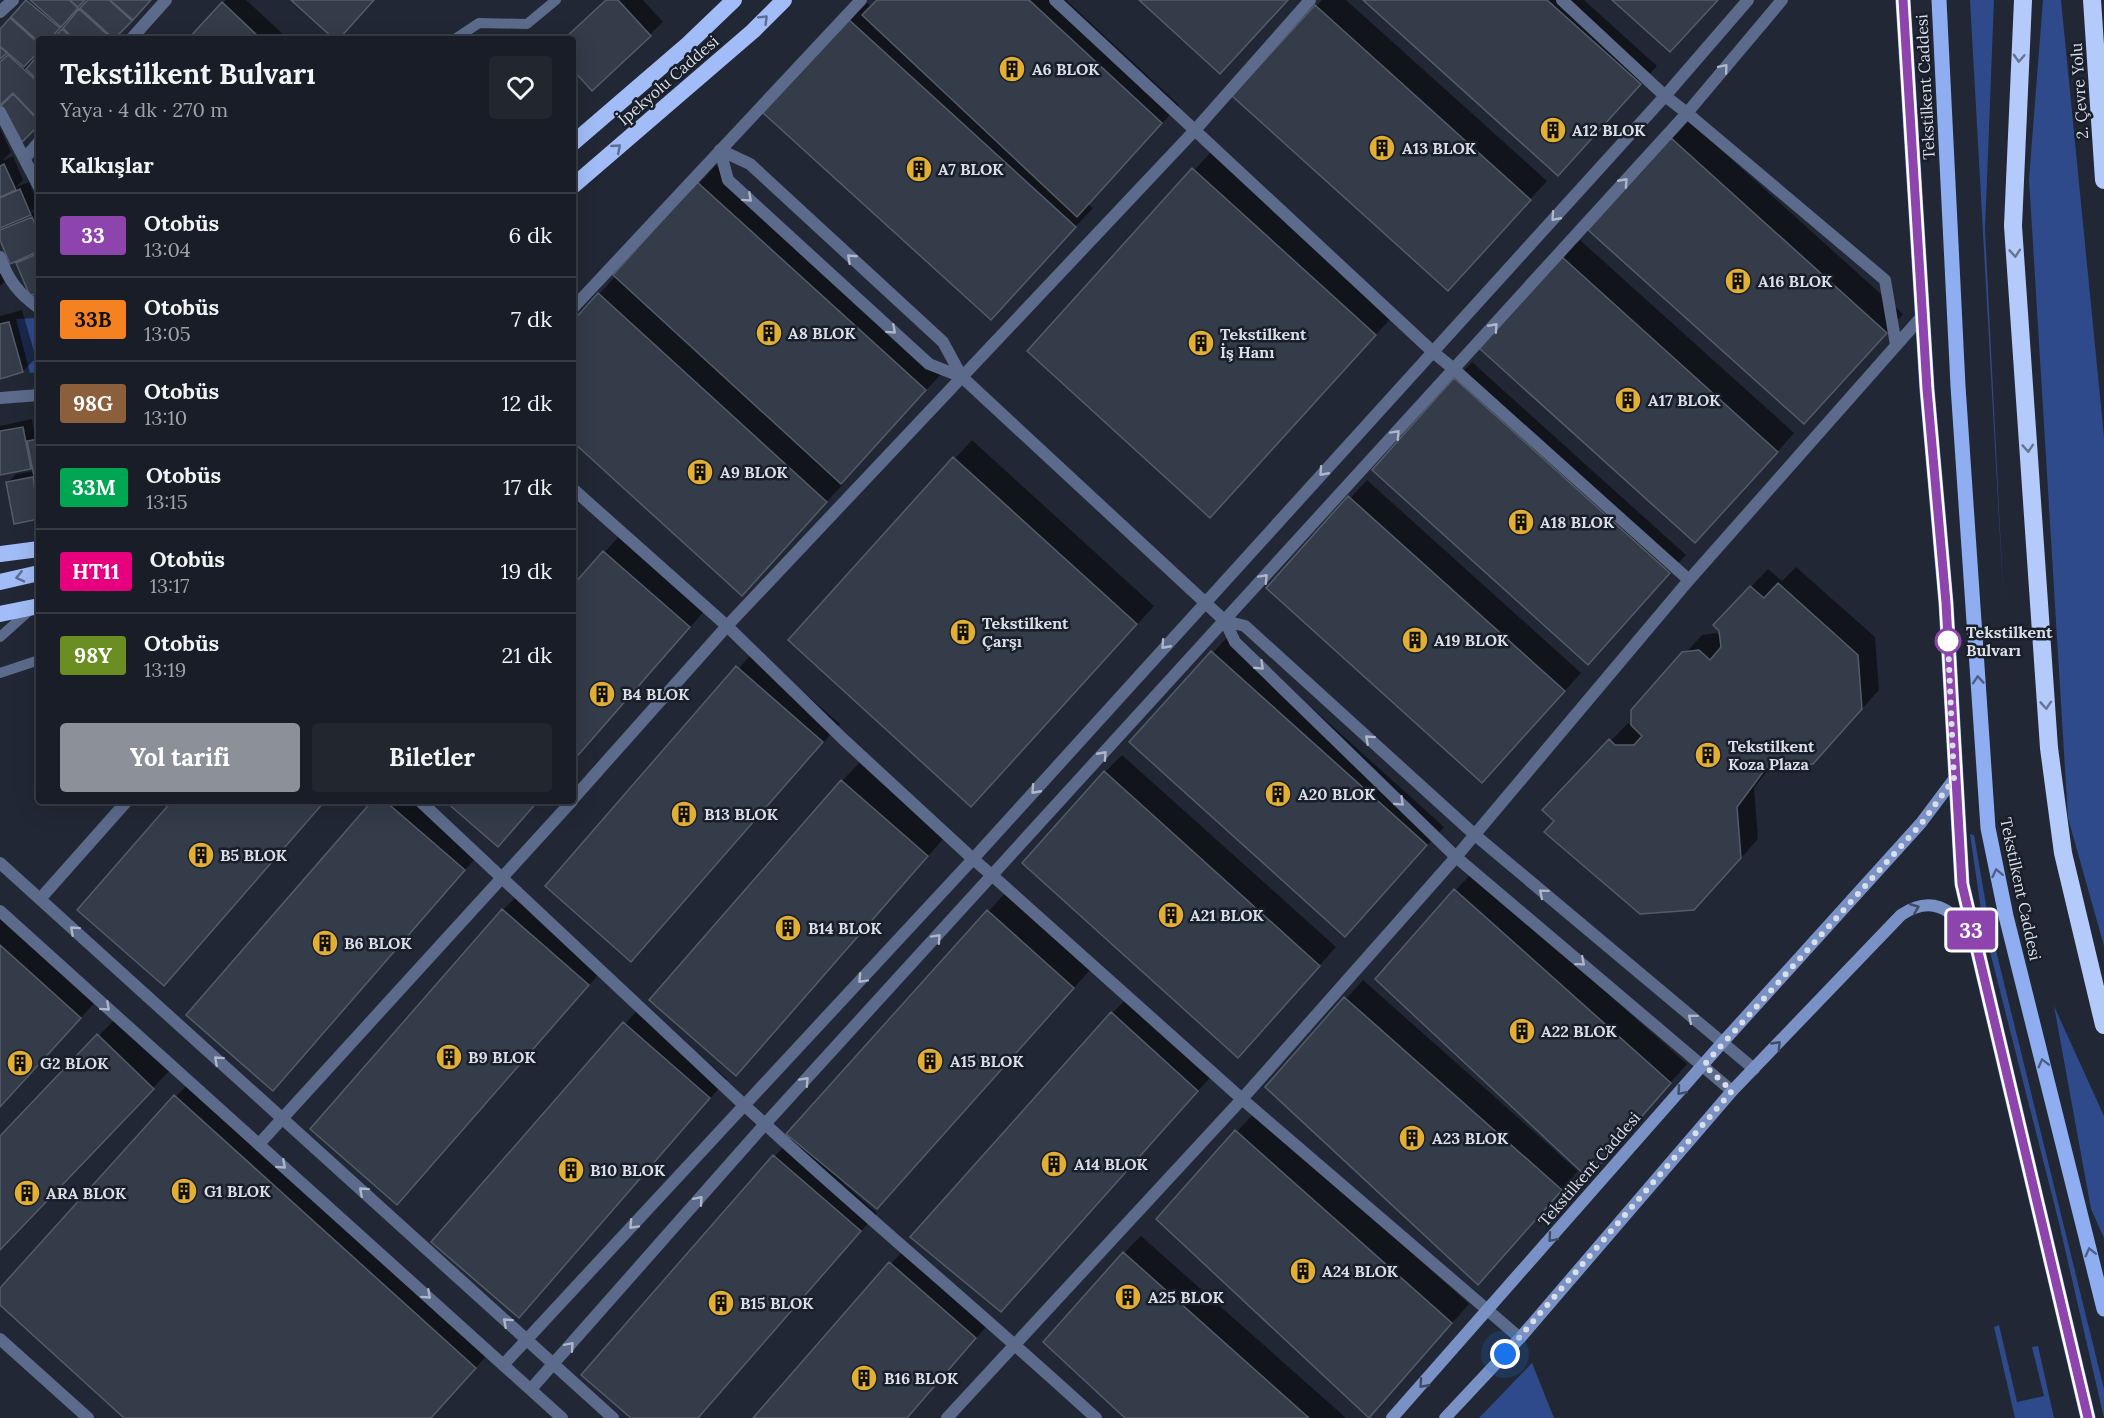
<!DOCTYPE html>
<html lang="tr">
<head>
<meta charset="utf-8">
<style>
	:root { --surface:#191d27; --page:#22262f; --text:#f1f3f6; --muted:#9fa2a7; --line:#373b44; --accent:#8c9099 }
	body { margin:0; font-family:Lora,serif; background:var(--page); color:var(--text); height:100vh; display:flex; flex-direction:column; font-size:22px; white-space:nowrap }
	* { box-sizing:border-box; margin:0 }
	p { font-size:20px; color:var(--muted) }
	.icon { flex:none; width:33px; height:33px; fill:none; stroke:currentColor; stroke-width:2; stroke-linecap:round; stroke-linejoin:round }
	.map { position:relative; flex:1; overflow:hidden }
	.side { position:absolute; left:36px; top:36px; width:540px; height:768px; display:flex; flex-direction:column; background:var(--surface); border-radius:6px; box-shadow:0 6px 24px #0002,0 0 0 2px var(--line) }
	.side>* { flex:none }
	.badge { padding:0 12px; border-radius:4px; font-size:21px; line-height:39px }
	.you { position:absolute; width:30px; height:30px; margin:-15px; border:4px solid #fff; border-radius:50%; background:#1a73e8; box-shadow:0 0 0 9px #1a73e833 }
	.map>.badge { position:absolute; translate:-50% -50%; box-shadow:0 0 0 3px #fff }
	h2 { padding:0 24px; font-size:22px; line-height:54px }
	.round { display:grid; place-items:center; flex:none; width:63px; height:63px; border-radius:6px; background:var(--page) }
	.overview { display:flex; align-items:center; justify-content:space-between; height:102px; padding:0 24px }
	h1 { font-size:28px; font-weight:800; line-height:45px }
	.action { display:flex; gap:12px; margin-top:auto; padding:12px 24px }
	.action a { flex:1; height:69px; border-radius:6px; background:var(--accent); color:#fff; font-size:24px; font-weight:800; line-height:69px; text-align:center }
	.action a+a { background:var(--page); color:var(--text) }
	ul { padding:0; list-style:none }
	li { display:flex; align-items:center; gap:18px; height:84px; padding:0 24px; border-top:2px solid var(--line) }
	li div { flex:1 }
	li b { display:block; font-size:22px }
	li em { font-style:normal }
	li .badge { min-width:66px; font-weight:700; text-align:center }
	.map>svg:first-child { display:block }
	.green { fill:#2f4a8a }
	.shadow { fill:#0007 }
	.building { fill:#343b49; stroke:#545c6a; stroke-width:1.5 }
	.lines { fill:none; stroke-linecap:round; stroke-linejoin:round }
	.service { stroke:#5c6b8b; stroke-width:10 }
	.minor { stroke:#5c6b8b; stroke-width:12 }
	.tertiary { stroke:#5c6b8b; stroke-width:12 }
	.secondary { stroke:#7991c4; stroke-width:12 }
	.primary { stroke:#8faef1; stroke-width:15 }
	.trunk { stroke:#a1bcf6; stroke-width:16 }
	.motorway { stroke:#b3cafa; stroke-width:18 }
	.oneway { stroke:#5c6d90 }
	.oneway2 { stroke:#667492 }
	.oneway3 { stroke:#aeb6c7 }
	.oneway4 { stroke:#4e5f84 }
	.oneway5 { stroke:#3f4c68 }
	.line-casing { stroke:#fff; stroke-width:14 }
	.line { stroke:#8e44ad; stroke-width:9 }
	.walk { stroke:#dadee7; stroke-width:6; stroke-dasharray:0 10.8 }
	.stop-dot { fill:#fff; stroke:#8e44ad; stroke-width:3 }
	.labels { text-anchor:middle; stroke-width:5; stroke-linejoin:round; paint-order:stroke }
	.poi-label { font-size:16px; font-weight:bold; fill:#dadee7; stroke:#181e2a; text-anchor:start }
	.street-label { font-size:16px; fill:#dadee7; stroke:#181e2a }
	.stop-label { font-size:16px; font-weight:bold; fill:#dadee7; stroke:#181e2a; text-anchor:start }
</style>
</head>
<body>
<div class="map">
<svg width="2104" height="1418" viewBox="0 0 2104 1418">
	<rect width="100%" height="100%" fill="#212734"/>
	<path class="green" d="M1970,0H1994L1985,230L2004,609Z
		M2043,0H2061L2104,437V946L2068,818L2029,179Z
		M37,318L39,372L30,373L16,319Z
		M1970,834L1974,835L1989,922L2104,1389V1418L2059,1223L1983,924Z
		M2054,1006L2104,1116V1238L2091,1209Z
		M1999,1325L2017,1402L2044,1396L2032,1347L2038,1346L2054,1418H2015L1994,1327Z
		M1532,1363L1554,1418H1479Z"/>
	<path class="shadow" d="M28,0H83L48,39H39V49L30,59L34,62L39,57V122L2,106L13,93L0,102V62L11,53L8,50L0,57V31Z
		M92,0H150L115,39H55Z
		M226,0H246L284,35L281,39H190Z
		M607,0H643L663,22L592,89L573,68V39H566Z
		M879,0H1066L1179,105L1088,204L1093,208L991,318L849,19L866,2L872,7Z
		M1322,0H1346L1547,181L1448,289L1316,6Z
		M1365,0H1584L1657,66L1575,156Z
		M1689,121L1903,314L1804,422L1672,139Z
		M0,128L11,152L2,161L13,156L23,180L16,187L29,182L38,205L30,213L39,210V290L18,264L26,256L0,236V231L6,224L0,227Z
		M1211,152L1392,317L1210,516L1029,351Z
		M716,165L943,372L841,482L843,484L759,576L573,440V323Z
		M1580,240L1794,433L1713,524L1563,258Z
		M0,260L10,277L0,286Z
		M22,310L36,358L23,371L0,377V316Z
		M1472,362L1686,555L1605,645L1455,379Z
		M32,419L35,436L39,433V518L15,523L7,483L16,474L35,471L33,464L30,467L0,473V426Z
		M972,440L1154,606L971,805L790,640Z
		M1367,480L1581,673L1500,763L1268,588Z
		M573,491L582,499L573,510Z
		M621,534L706,609L573,761V587Z
		M1796,567L1875,637L1879,690L1813,763L1771,766L1754,788L1758,839L1712,890L1556,821L1544,810L1628,723L1632,727L1633,711L1702,635L1717,633L1721,637V630L1715,625L1768,569L1782,581Z
		M1230,634L1444,827L1362,918L1131,742Z
		M755,650L840,724L631,960L547,886Z
		M1122,755L1336,947L1255,1038L1105,772Z
		M859,763L944,838L736,1074L842,781Z
		M174,801H326L164,984Z
		M374,801H423L481,852L273,1089Z
		M1472,873L1687,1064L1588,1176L1455,891Z
		M520,893L605,967L397,1203L503,910Z
		M1005,893L1090,970L877,1207L845,1181L843,1183L877,1213L698,1418H633L584,1375Z
		M0,912L97,1000L0,1107Z
		M1363,980L1578,1171L1478,1283L1267,1087Z
		M1130,996L1215,1072L1001,1310L1112,1013Z
		M642,1005L727,1079L536,1298L433,1242Z
		M116,1018L170,1070L0,1248V1138Z
		M193,1078L492,1350L430,1418H127L0,1303V1290Z
		M1254,1113L1469,1304L1369,1416L1158,1219Z
		M1141,1236L1346,1418H1127L1124,1253Z
		M907,1246L992,1320L907,1418H755Z"/>
	<path class="building" d="M26,0L60,28L50,39H39V42L11,17Z
		M30,0H69L78,8L61,27Z
		M70,0H85L78,7Z
		M88,0H109L132,21L114,39L80,8Z
		M110,0H151L133,20Z
		M291,0H374L339,39H334Z
		M606,0H618L651,36L592,91L573,70V39H564Z
		M877,0H1029L1162,123L1077,217L862,15Z
		M1139,0H1288L1220,74Z
		M1363,0H1547L1641,84L1558,176Z
		M1612,0H1718L1670,52Z
		M222,2L261,39H188Z
		M1315,5L1531,200L1448,291L1232,96Z
		M79,9L112,39H74L63,28Z
		M10,18L39,44V51L24,67L0,46V29Z
		M847,18L1076,227L991,320L762,112Z
		M62,29L73,39H53Z
		M0,47L7,53L0,59Z
		M39,54V81L26,69Z
		M8,55L39,83V120L13,93L0,105V62Z
		M13,94L39,121V125L22,142L1,106Z
		M1671,138L1887,333L1804,424L1588,230Z
		M4,164L16,190L0,197V166Z
		M1192,168L1376,335L1210,518L1027,351Z
		M697,182L926,390L841,484L613,275Z
		M20,189L31,215L0,228V198Z
		M32,217L39,234V251L10,264L0,240V230Z
		M39,253V292L30,296L16,263Z
		M1562,257L1778,452L1695,543L1479,348Z
		M598,293L827,502L742,596L573,442V321Z
		M9,322L23,372L0,379V324Z
		M1454,378L1670,573L1588,665L1372,470Z
		M23,427L31,469L0,475V431Z
		M39,439V496H38L27,441Z
		M953,457L1137,624L971,807L788,640Z
		M33,477L39,519L14,524L6,482Z
		M1348,496L1565,691L1482,783L1266,588Z
		M603,551L690,627L573,761V585Z
		M1778,583L1858,655L1862,709L1813,764L1766,768L1737,807L1741,858L1694,910L1640,914L1544,832L1554,821L1542,810L1609,739L1615,745H1634L1642,736L1631,725V710L1682,652L1699,650L1710,660L1721,647L1719,631L1713,625L1750,586L1764,598Z
		M1211,651L1427,845L1345,937L1129,742Z
		M736,666L823,742L631,962L545,886Z
		M1104,771L1320,966L1238,1058L1022,863Z
		M841,780L928,856L736,1076L649,1000Z
		M172,801H325L164,986L77,910Z
		M372,801H385L465,870L273,1091L186,1015Z
		M445,801H538L498,847Z
		M1454,889L1671,1083L1588,1178L1375,979Z
		M502,909L589,985L397,1205L310,1129Z
		M987,910L1074,988L877,1209L786,1134Z
		M0,945L81,1018L0,1107Z
		M1344,997L1562,1190L1478,1285L1265,1087Z
		M1111,1012L1198,1091L1001,1312L910,1237Z
		M623,1022L710,1098L519,1318L431,1242Z
		M97,1034L154,1089L0,1250V1136Z
		M174,1095L476,1368L431,1418H124L0,1305V1288Z
		M1235,1130L1452,1323L1369,1418L1156,1219Z
		M773,1155L861,1231L698,1418H631L581,1375Z
		M1123,1252L1309,1418H1125L1043,1342Z
		M889,1262L976,1338L907,1418H753Z"/>
	<g class="lines">
		<path class="service" d="M455,39L479,23L527,24L556,0
			M0,637L29,611
			M0,673L39,660"/>
		<path class="minor" d="M1055,0L1433,352
			M1562,0L1665,96
			M0,12L13,0
			M131,39L166,0
			M0,112L39,187
			M1687,113L1885,280L1896,345
			M25,158L39,142
			M0,257C8,280 19,294 39,308
			M573,308L861,0
			M1455,370L1689,580
			M0,398L39,395
			M573,489L727,626L843,739L973,859
			M573,799L727,626L1196,129L1310,0
			M420,801L744,1105
			M994,877L1242,1099L1520,1338
			M40,899L127,801
			M765,1124C874,1224 987,1318 1096,1418
			M259,1144L572,801
			M0,1339L88,1418
			M947,1418L1242,1099L1456,857L1689,580L1924,314"/>
		<path class="tertiary" d="M1665,96L1687,113
			M720,150L750,164L943,342L962,377L1225,621L1235,642L1456,857L1732,1091
			M720,150L728,180L929,364L962,377
			M1433,352L1455,370
			M1225,621L1245,626L1475,835L1754,1069
			M973,859L994,877
			M0,863L613,1418
			M0,911L562,1418
			M744,1105L765,1124
			M504,1364L973,859L1665,96L1748,0
			M531,1389L765,1124L1687,113L1782,0"/>
		<path class="secondary" d="M1392,1418L1722,1043L1921,823L1954,779
			M1445,1418L1520,1338L1732,1091L1901,915C1931,895 1950,908 1972,934"/>
		<path class="primary" d="M1903,0L1927,389L1946,603L1962,884L2088,1418
			M1939,0L1958,386L1988,828L2006,916L2104,1309"/>
		<path class="trunk" d="M573,143L688,44L734,0
			M573,186L753,31L784,0
			M0,554L39,549
			M0,582L39,573
			M0,614L39,606"/>
		<path class="motorway" d="M2023,0L2013,226L2049,748L2063,853L2104,1025
			M2092,0L2104,180"/>
	</g>
	<defs><path id="oneway-chevron" d="M-2-3.5L2.5 0L-2 3.5" fill="none" stroke-width="1.6" stroke-linecap="round" stroke-linejoin="round" transform="scale(1.5)"/></defs>
	<g class="oneway">
		<use href="#oneway-chevron" transform="translate(764 19) rotate(-45)"/>
		<use href="#oneway-chevron" transform="translate(617 148) rotate(-41)"/>
		<use href="#oneway-chevron" transform="translate(20 577) rotate(167)"/>
	</g>
	<g class="oneway2">
		<use href="#oneway-chevron" transform="translate(2019 58) rotate(93)"/>
		<use href="#oneway-chevron" transform="translate(2015 253) rotate(86)"/>
		<use href="#oneway-chevron" transform="translate(2028 448) rotate(86)"/>
		<use href="#oneway-chevron" transform="translate(2046 705) rotate(86)"/>
	</g>
	<g class="oneway3">
		<use href="#oneway-chevron" transform="translate(1724 68) rotate(-50)"/>
		<use href="#oneway-chevron" transform="translate(1624 182) rotate(-48)"/>
		<use href="#oneway-chevron" transform="translate(748 198) rotate(42)"/>
		<use href="#oneway-chevron" transform="translate(1555 217) rotate(132)"/>
		<use href="#oneway-chevron" transform="translate(851 258) rotate(-137)"/>
		<use href="#oneway-chevron" transform="translate(1494 327) rotate(-48)"/>
		<use href="#oneway-chevron" transform="translate(892 330) rotate(42)"/>
		<use href="#oneway-chevron" transform="translate(1396 434) rotate(-47)"/>
		<use href="#oneway-chevron" transform="translate(1323 472) rotate(132)"/>
		<use href="#oneway-chevron" transform="translate(1264 578) rotate(-47)"/>
		<use href="#oneway-chevron" transform="translate(1165 645) rotate(132)"/>
		<use href="#oneway-chevron" transform="translate(1260 666) rotate(44)"/>
		<use href="#oneway-chevron" transform="translate(1369 739) rotate(-138)"/>
		<use href="#oneway-chevron" transform="translate(1103 755) rotate(-48)"/>
		<use href="#oneway-chevron" transform="translate(1035 790) rotate(132)"/>
		<use href="#oneway-chevron" transform="translate(1400 802) rotate(44)"/>
		<use href="#oneway-chevron" transform="translate(1543 893) rotate(-140)"/>
		<use href="#oneway-chevron" transform="translate(74 930) rotate(-138)"/>
		<use href="#oneway-chevron" transform="translate(937 938) rotate(-47)"/>
		<use href="#oneway-chevron" transform="translate(1581 962) rotate(40)"/>
		<use href="#oneway-chevron" transform="translate(862 979) rotate(133)"/>
		<use href="#oneway-chevron" transform="translate(106 1007) rotate(42)"/>
		<use href="#oneway-chevron" transform="translate(1692 1018) rotate(-140)"/>
		<use href="#oneway-chevron" transform="translate(218 1060) rotate(-138)"/>
		<use href="#oneway-chevron" transform="translate(805 1081) rotate(-47)"/>
		<use href="#oneway-chevron" transform="translate(282 1165) rotate(42)"/>
		<use href="#oneway-chevron" transform="translate(363 1191) rotate(-138)"/>
		<use href="#oneway-chevron" transform="translate(699 1200) rotate(-49)"/>
		<use href="#oneway-chevron" transform="translate(633 1225) rotate(133)"/>
		<use href="#oneway-chevron" transform="translate(427 1295) rotate(42)"/>
		<use href="#oneway-chevron" transform="translate(507 1322) rotate(-138)"/>
		<use href="#oneway-chevron" transform="translate(570 1346) rotate(-49)"/>
	</g>
	<g class="oneway4">
		<use href="#oneway-chevron" transform="translate(1978 680) rotate(-94)"/>
		<use href="#oneway-chevron" transform="translate(1997 873) rotate(-102)"/>
		<use href="#oneway-chevron" transform="translate(2043 1063) rotate(-104)"/>
		<use href="#oneway-chevron" transform="translate(2090 1252) rotate(-104)"/>
	</g>
	<g class="oneway5">
		<use href="#oneway-chevron" transform="translate(1915 908) rotate(-22)"/>
		<use href="#oneway-chevron" transform="translate(1777 1045) rotate(-46)"/>
		<use href="#oneway-chevron" transform="translate(1681 1091) rotate(131)"/>
		<use href="#oneway-chevron" transform="translate(1552 1238) rotate(131)"/>
		<use href="#oneway-chevron" transform="translate(1423 1384) rotate(132)"/>
	</g>
	<g class="lines">
		<defs>
			<path id="line" d="M1903,0L1927,389L1946,603L1962,884L2088,1418"/>
		</defs>
		<use href="#line" class="line-casing"/>
		<use href="#line" class="line"/>
		<path class="walk" d="M1505,1354L1732,1091L1704,1065L1921,824L1954,779L1948,641"/>
	</g>
	<defs>
		<symbol id="building-disc" viewBox="-11 -11 22 22"><circle r="9.5" fill="#e2af34" stroke="#181e2a"/><path d="M-4-6H4V6H1V3H-1V6H-4ZM-2.5-4.3h1.7v1.8h-1.7ZM.8-4.3h1.7v1.8H.8ZM-2.5-1h1.7V.8h-1.7ZM.8-1h1.7V.8H.8Z" fill="#111"/></symbol>
	</defs>
	<g fill-rule="evenodd">
		<use href="#building-disc" x="997" y="54" width="30" height="30"/>
		<use href="#building-disc" x="1538" y="115" width="30" height="30"/>
		<use href="#building-disc" x="1367" y="133" width="30" height="30"/>
		<use href="#building-disc" x="904" y="154" width="30" height="30"/>
		<use href="#building-disc" x="1723" y="266" width="30" height="30"/>
		<use href="#building-disc" x="754" y="318" width="30" height="30"/>
		<use href="#building-disc" x="1186" y="328" width="30" height="30"/>
		<use href="#building-disc" x="1613" y="385" width="30" height="30"/>
		<use href="#building-disc" x="685" y="457" width="30" height="30"/>
		<use href="#building-disc" x="1506" y="507" width="30" height="30"/>
		<use href="#building-disc" x="948" y="617" width="30" height="30"/>
		<use href="#building-disc" x="1400" y="625" width="30" height="30"/>
		<use href="#building-disc" x="587" y="679" width="30" height="30"/>
		<use href="#building-disc" x="1693" y="740" width="30" height="30"/>
		<use href="#building-disc" x="1263" y="779" width="30" height="30"/>
		<use href="#building-disc" x="669" y="799" width="30" height="30"/>
		<use href="#building-disc" x="186" y="840" width="30" height="30"/>
		<use href="#building-disc" x="1156" y="900" width="30" height="30"/>
		<use href="#building-disc" x="773" y="913" width="30" height="30"/>
		<use href="#building-disc" x="310" y="928" width="30" height="30"/>
		<use href="#building-disc" x="1507" y="1016" width="30" height="30"/>
		<use href="#building-disc" x="434" y="1042" width="30" height="30"/>
		<use href="#building-disc" x="915" y="1046" width="30" height="30"/>
		<use href="#building-disc" x="5" y="1048" width="30" height="30"/>
		<use href="#building-disc" x="1397" y="1123" width="30" height="30"/>
		<use href="#building-disc" x="1039" y="1149" width="30" height="30"/>
		<use href="#building-disc" x="556" y="1155" width="30" height="30"/>
		<use href="#building-disc" x="169" y="1176" width="30" height="30"/>
		<use href="#building-disc" x="12" y="1178" width="30" height="30"/>
		<use href="#building-disc" x="1288" y="1256" width="30" height="30"/>
		<use href="#building-disc" x="1113" y="1282" width="30" height="30"/>
		<use href="#building-disc" x="706" y="1288" width="30" height="30"/>
		<use href="#building-disc" x="849" y="1363" width="30" height="30"/>
	</g>
	<circle class="stop-dot" cx="1948" cy="641" r="12"/>
	<g class="labels">
		<g class="poi-label">
			<text x="1032" y="75">A6 BLOK</text>
			<text x="1572" y="136">A12 BLOK</text>
			<text x="1402" y="154">A13 BLOK</text>
			<text x="938" y="175">A7 BLOK</text>
			<text x="1758" y="287">A16 BLOK</text>
			<text x="788" y="339">A8 BLOK</text>
			<text x="1220" y="340">Tekstilkent<tspan x="1220" dy="18">İş Hanı</tspan></text>
			<text x="1648" y="406">A17 BLOK</text>
			<text x="720" y="478">A9 BLOK</text>
			<text x="1540" y="528">A18 BLOK</text>
			<text x="982" y="629">Tekstilkent<tspan x="982" dy="18">Çarşı</tspan></text>
			<text x="1434" y="646">A19 BLOK</text>
			<text x="622" y="700">B4 BLOK</text>
			<text x="1728" y="752">Tekstilkent<tspan x="1728" dy="18">Koza Plaza</tspan></text>
			<text x="1298" y="800">A20 BLOK</text>
			<text x="704" y="820">B13 BLOK</text>
			<text x="220" y="861">B5 BLOK</text>
			<text x="1190" y="921">A21 BLOK</text>
			<text x="808" y="934">B14 BLOK</text>
			<text x="344" y="949">B6 BLOK</text>
			<text x="1541" y="1037">A22 BLOK</text>
			<text x="468" y="1063">B9 BLOK</text>
			<text x="950" y="1067">A15 BLOK</text>
			<text x="40" y="1069">G2 BLOK</text>
			<text x="1432" y="1144">A23 BLOK</text>
			<text x="1074" y="1170">A14 BLOK</text>
			<text x="590" y="1176">B10 BLOK</text>
			<text x="204" y="1197">G1 BLOK</text>
			<text x="46" y="1199">ARA BLOK</text>
			<text x="1322" y="1277">A24 BLOK</text>
			<text x="1148" y="1303">A25 BLOK</text>
			<text x="740" y="1309">B15 BLOK</text>
			<text x="884" y="1384">B16 BLOK</text>
		</g>
		<g class="street-label">
			<text transform="translate(668 80) rotate(-41)" y="6">İpekyolu Caddesi</text>
			<text transform="translate(1925 87) rotate(-93)" y="6">Tekstilkent Caddesi</text>
			<text transform="translate(2079 91) rotate(-94)" y="6">2. Çevre Yolu</text>
			<text transform="translate(2021 889) rotate(78)" y="6">Tekstilkent Caddesi</text>
			<text transform="translate(1589 1169) rotate(-49)" y="6">Tekstilkent Caddesi</text>
		</g>
		<g class="stop-label">
			<text x="1966" y="638">Tekstilkent<tspan x="1966" dy="18">Bulvarı</tspan></text>
		</g>
	</g>
</svg>
<div class="you" style="left:1505px;top:1354px"></div>
<b class="badge" style="left:1971px;top:930px;background:#8e44ad;color:#fff">33</b>
<section class="side">
<div class="overview"><div><h1>Tekstilkent Bulvarı</h1><p>Yaya · 4 dk · 270 m</p></div><a class="round"><svg class="icon" aria-label="heart" viewBox="0 0 24 24"><path d="M12 20l-8-8c-3-5 5-10 8-4 3-6 11-1 8 4z"/></svg></a></div>
<h2>Kalkışlar</h2>
<ul>
<li><span class="badge" style="background:#8e44ad;color:#fff">33</span><div><b>Otobüs</b><p>13:04</p></div><em>6 dk</em></li>
<li><span class="badge" style="background:#f58220;color:#111">33B</span><div><b>Otobüs</b><p>13:05</p></div><em>7 dk</em></li>
<li><span class="badge" style="background:#8b5e3c;color:#fff">98G</span><div><b>Otobüs</b><p>13:10</p></div><em>12 dk</em></li>
<li><span class="badge" style="background:#00a651;color:#fff">33M</span><div><b>Otobüs</b><p>13:15</p></div><em>17 dk</em></li>
<li><span class="badge" style="background:#e6007e;color:#fff">HT11</span><div><b>Otobüs</b><p>13:17</p></div><em>19 dk</em></li>
<li><span class="badge" style="background:#6b8e23;color:#fff">98Y</span><div><b>Otobüs</b><p>13:19</p></div><em>21 dk</em></li>
</ul>
<div class="action"><a>Yol tarifi</a><a>Biletler</a></div>
</section>
</div>
</body>
</html>
